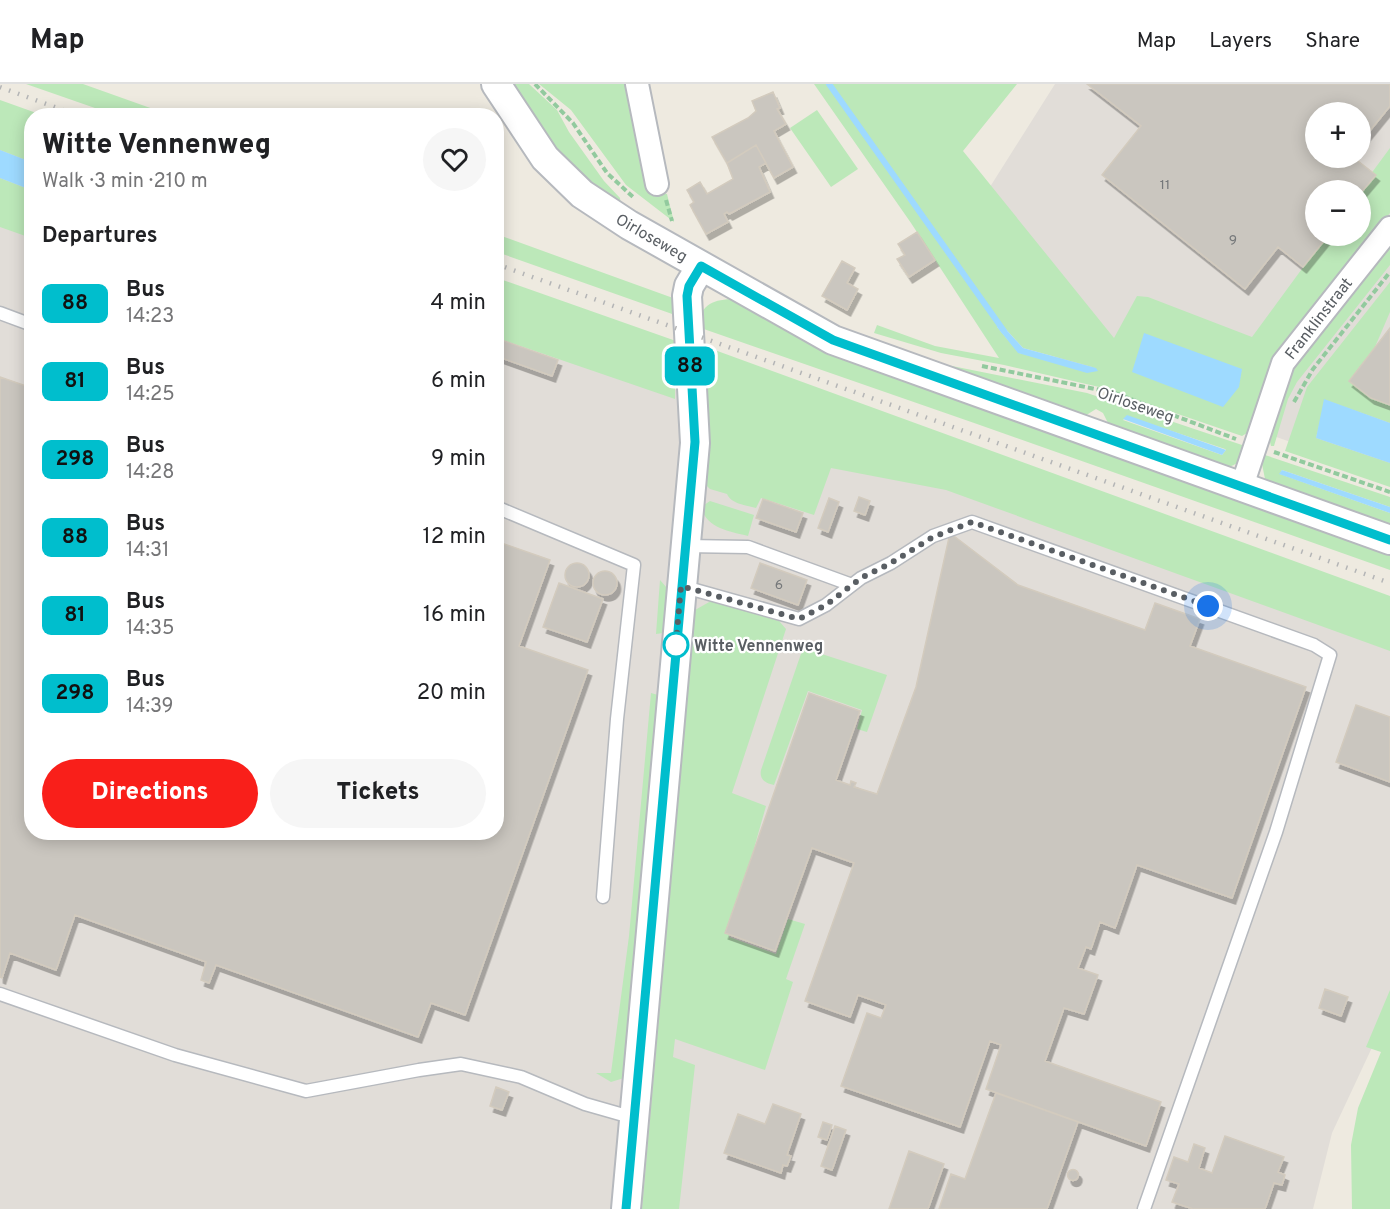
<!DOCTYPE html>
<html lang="en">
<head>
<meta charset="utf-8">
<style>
	:root { --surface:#fff; --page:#f6f6f6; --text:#202124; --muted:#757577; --line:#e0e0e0; --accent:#f91f1a }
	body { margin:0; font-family:Overpass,sans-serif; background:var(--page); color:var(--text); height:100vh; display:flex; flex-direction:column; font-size:22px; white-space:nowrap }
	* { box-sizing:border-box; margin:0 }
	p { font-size:20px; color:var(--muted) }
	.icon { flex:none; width:33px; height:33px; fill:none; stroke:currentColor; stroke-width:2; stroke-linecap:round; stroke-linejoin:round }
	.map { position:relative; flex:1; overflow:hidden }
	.drawer { position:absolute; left:24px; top:24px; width:480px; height:732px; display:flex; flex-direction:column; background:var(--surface); border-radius:24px; box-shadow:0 3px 15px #0003 }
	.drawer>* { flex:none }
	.badge { padding:0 12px; border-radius:9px; font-size:21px; line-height:39px }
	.controls { position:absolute; left:1305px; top:18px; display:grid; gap:12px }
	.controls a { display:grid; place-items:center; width:66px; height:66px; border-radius:50%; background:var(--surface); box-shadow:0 3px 15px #0003; font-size:30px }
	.you { position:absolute; width:30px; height:30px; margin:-15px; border:4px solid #fff; border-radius:50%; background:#1a73e8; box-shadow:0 0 0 9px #1a73e833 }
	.map>.badge { position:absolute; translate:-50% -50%; box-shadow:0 0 0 3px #fff }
	h2 { padding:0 18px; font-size:22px; line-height:54px }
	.round { display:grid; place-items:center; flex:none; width:63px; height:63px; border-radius:32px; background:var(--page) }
	.headline { display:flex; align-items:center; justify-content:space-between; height:102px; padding:0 18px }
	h1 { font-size:28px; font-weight:800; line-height:45px }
	.primary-button { display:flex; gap:12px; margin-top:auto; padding:12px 18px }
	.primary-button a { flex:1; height:69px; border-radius:36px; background:var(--accent); color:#fff; font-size:24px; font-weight:800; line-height:69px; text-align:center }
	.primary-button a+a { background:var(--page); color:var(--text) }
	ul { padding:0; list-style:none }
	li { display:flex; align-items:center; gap:18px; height:78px; padding:0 18px }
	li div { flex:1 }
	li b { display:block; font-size:22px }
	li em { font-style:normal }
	li .badge { min-width:66px; font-weight:700; text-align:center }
	header { display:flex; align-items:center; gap:36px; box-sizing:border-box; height:84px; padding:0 30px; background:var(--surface); border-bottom:2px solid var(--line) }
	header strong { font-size:28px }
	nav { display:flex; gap:33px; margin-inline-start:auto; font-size:21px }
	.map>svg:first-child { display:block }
	.industrial { fill:#e1ddd8; fill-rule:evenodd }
	.green { fill:#bce8b9; fill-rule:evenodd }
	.water { fill:#9edaff }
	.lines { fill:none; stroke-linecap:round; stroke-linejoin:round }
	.stream { stroke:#9edaff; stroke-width:6 }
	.building { fill:#cac6bf; stroke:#d3cbbe; stroke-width:1.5; filter:url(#shadow) }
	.service-casing { stroke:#b6b9be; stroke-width:15 }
	.minor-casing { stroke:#b6b9be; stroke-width:26 }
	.tertiary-casing { stroke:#b6b9be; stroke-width:32 }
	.path { stroke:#92ca9e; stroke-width:4; stroke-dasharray:6 3; stroke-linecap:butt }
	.service { stroke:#fff; stroke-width:12 }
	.minor { stroke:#fff; stroke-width:22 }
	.tertiary { stroke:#fff; stroke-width:28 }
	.rail { stroke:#b4b5b6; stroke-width:4.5; stroke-dasharray:1.5 8; stroke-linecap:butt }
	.line-casing { stroke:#fff; stroke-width:14 }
	.line { stroke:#00becd; stroke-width:9 }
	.walk { stroke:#595e63; stroke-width:6; stroke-dasharray:0 10.8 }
	.stop-dot { fill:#fff; stroke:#00becd; stroke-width:3 }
	.labels { text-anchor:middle; stroke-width:4.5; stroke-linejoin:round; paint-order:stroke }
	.number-label { font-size:14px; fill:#75787a }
	.street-label { font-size:16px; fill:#595e63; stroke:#fff }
	.stop-label { font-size:16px; font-weight:bold; fill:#595e63; stroke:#fff; text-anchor:start }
</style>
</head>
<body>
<header>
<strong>Map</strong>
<nav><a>Map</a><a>Layers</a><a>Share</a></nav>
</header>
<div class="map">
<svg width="1390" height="1125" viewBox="0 0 1390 1125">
	<defs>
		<filter id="shadow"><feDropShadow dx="3.5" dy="6" stdDeviation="0" flood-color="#0004"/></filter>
	</defs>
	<rect width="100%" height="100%" fill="#eeeae0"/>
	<path class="industrial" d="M1055,0H1390V393L1060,277L954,160ZM1316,28H1360V74H1316ZM1316,106H1360V152H1316Z
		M0,62L32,74V748H496L497,241L914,392L1390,557V925L1332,1049L1313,1125H0Z"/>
	<path class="green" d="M26,0H83L170,31H115Z
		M515,0H529L557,26L569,48L604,97L620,114L621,123L574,87L521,22L514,3Z
		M539,0H627L651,106L667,110L674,138L626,101L571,26Z
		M814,0H1017L963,67L1114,254L1137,212L1148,213L1252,253L1326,152H1360L1359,106L1390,64V129L1278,273L1252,340L1247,349L1242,352L1099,303L1004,281L941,269L874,249L877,241L935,262L999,274L911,139ZM1001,240L1023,264L1096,284L1019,269L997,243Z
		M0,16L42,31L32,32L31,78L0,66Z
		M817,26L858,85L831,103L790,44Z
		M0,94L31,106V154L0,143Z
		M496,150L673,214L675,231L497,168Z
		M1390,158V181L1297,298L1288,315L1274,362H1271L1270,358L1295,282Z
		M497,194L676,257L675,315L497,254Z
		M1390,198V228L1360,298L1390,308V339L1325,316L1316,354L1390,379V403L1285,367L1307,303Z
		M731,215L1390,467V486L977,340L698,243C700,222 711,216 731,215Z
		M701,261L1390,512V567L946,406L831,384L814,431L761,414L756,424C746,421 731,420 727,410L710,405L704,399Z
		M937,279L1087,309L1248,363C1243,378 1236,381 1222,385L1112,347L1103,329L1096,325L1080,335ZM1127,332L1225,365L1226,366L1222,371L1123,336Z
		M1265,371L1390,413V423L1282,386L1280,390L1390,429V447L1267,405L1262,380Z
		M710,417L754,431L748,452C729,447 707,445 701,423Z
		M660,496L667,504L663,549L656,550Z
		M711,517L779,537L786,545L732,709L766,722L729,853L776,870L788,835L805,840L786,895L793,898L765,986L675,955L673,973L695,981L679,1125H642L695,526Z
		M803,564L887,591L867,648L857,645L862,626L808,607L774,701C766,699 759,696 761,686Z
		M651,609L658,611L656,650L624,994L611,998L596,989H611L629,852Z
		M1390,906V1125H1352L1351,1061L1358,1024L1381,968L1366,963Z"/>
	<path class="water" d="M0,66L31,78V106L0,94Z
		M1001,240L1023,264L1096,284L1098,287L1087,289L1018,269L997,243Z
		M1144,249L1242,285L1239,303L1223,323L1132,288Z
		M1324,315L1390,339V379L1316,354Z
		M1127,331L1226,366L1222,371L1123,335Z
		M1282,386L1390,423V429L1279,390Z"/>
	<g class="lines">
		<path class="stream" d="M829,0L1004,247"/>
	</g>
	<path class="building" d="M1087,0H1390V22L1360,59V28H1316V74H1354L1376,91L1360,110V106H1316V152H1328L1303,183L1278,163L1245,205L1102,91L1141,42Z
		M773,8L780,24L777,25L786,40L774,47L793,83L774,94L756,61L727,79L712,53L748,34L756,27L752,17Z
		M756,61L766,79L759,83L770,108L729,130L727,128L724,130L728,138L706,150L690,121L694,118L687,106L700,98L707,110L733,95L727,79Z
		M917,148L935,176L909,193L897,175L905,171L898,160Z
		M842,177L855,184L847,199L858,205L847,226L822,212Z
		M1390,244V321L1371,314L1349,297Z
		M496,254L558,276L552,292L496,272Z
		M0,293L32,304V748H496V457L550,476L519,562L588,586L465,931L431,919L418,953L216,881L209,899L201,896L206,878L75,831L56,886L10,869L2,894L0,893Z
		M859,413L870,417L865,431L854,427Z
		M829,414L839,418L828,448L818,444Z
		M763,415L803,429L796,448L756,434Z
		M950,449L1018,501L1145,546L1155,519L1200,535L1190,562L1306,603L1232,814L1137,781L1115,844L1100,838L1091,865L1086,863L1078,884L1098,891L1084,930L1064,924L1045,977L1161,1018L1146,1062L986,1005L1001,961L990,957L960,1043L841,1002L867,929L881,934L886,921L858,911L850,933L805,917L854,779L812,764L775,867L725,849L809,609L860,627L836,696L850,701L851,697L856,699L854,703L877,710L916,603Z
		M760,479L807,496L798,521L751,504Z
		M565 491a12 12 0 1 1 24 0a12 12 0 1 1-24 0Z
		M593 499a12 12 0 1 1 24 0a12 12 0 1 1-24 0Z
		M559,499L603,515L587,558L543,543Z
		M1356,621L1390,633V698L1336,678Z
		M1325,905L1348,913L1341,932L1319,924Z
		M496,1003L509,1008L502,1026L490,1022Z
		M996,1009L1078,1038L1047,1125H939L951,1090L965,1095Z
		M773,1020L801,1030L787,1071L791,1072L787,1082L783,1081L781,1089L724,1069L738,1030L765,1040Z
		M823,1038L832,1041L827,1056L818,1053Z
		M835,1042L846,1046L832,1086L821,1082Z
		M1225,1052L1284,1073L1278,1088L1285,1091L1282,1101L1274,1099L1265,1125H1193L1172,1118L1179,1100L1166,1096L1174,1073L1188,1078L1194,1060L1205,1064L1199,1084L1212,1089Z
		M909,1067L944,1080L928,1125H889Z
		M1067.5 1091a5.5 5.5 0 1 1 11 0a5.5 5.5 0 1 1-11 0Z"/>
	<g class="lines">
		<defs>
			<path id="service" d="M0,229L32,241
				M496,423L634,481L617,635L603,813
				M686,462L748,463L852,501
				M681,502L799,535L826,521L861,494L891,479L933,452L972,438L1314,561L1330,571L1276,748L1144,1125
				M0,910L175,971L306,1007L419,986L461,980L521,993L585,1020L634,1034"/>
			<path id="minor" d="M637,0L657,100
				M1242,402L1283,279L1390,144"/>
			<path id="tertiary" d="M496,0L545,74L582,110L629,141L833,256L1390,456
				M626,1125L695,359L687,212L689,202L701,182"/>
		</defs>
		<use href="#service" class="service-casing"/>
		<use href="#minor" class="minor-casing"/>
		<use href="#tertiary" class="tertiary-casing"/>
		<path class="path" d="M535,0L573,39L607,89L633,113
			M666,116L672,137
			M982,282L1115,309L1236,355
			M1294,318L1313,285L1390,188
			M1274,368L1390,408"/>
		<use href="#service" class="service"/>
		<use href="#minor" class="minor"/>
		<use href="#tertiary" class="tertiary"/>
		<path class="rail" d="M0,3L79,32
			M496,180L1390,499"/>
	</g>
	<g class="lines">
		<defs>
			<path id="line" d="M626,1125L695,358L687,212L689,202L701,182L833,256L1390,456"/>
		</defs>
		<use href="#line" class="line-casing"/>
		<use href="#line" class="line"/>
		<path class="walk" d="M676,561L675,571L681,502L799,535L826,521L861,494L891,479L933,453L972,438L1208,522"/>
	</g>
	<circle class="stop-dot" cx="676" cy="561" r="12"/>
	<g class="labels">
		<g class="number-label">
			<text x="1165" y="105">11</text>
			<text x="1233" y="160">9</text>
			<text x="779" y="505">6</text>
		</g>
		<g class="street-label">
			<text transform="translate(652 153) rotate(30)" y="6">Oirloseweg</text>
			<text transform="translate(1318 234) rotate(-52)" y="6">Franklinstraat</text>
			<text transform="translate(1136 320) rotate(19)" y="6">Oirloseweg</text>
		</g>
		<g class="stop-label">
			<text x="694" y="567">Witte Vennenweg</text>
		</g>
	</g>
</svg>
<div class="controls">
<a>+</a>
<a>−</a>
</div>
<div class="you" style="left:1208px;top:522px"></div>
<b class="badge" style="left:690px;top:282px;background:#00becd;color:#111">88</b>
<section class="drawer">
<div class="headline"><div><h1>Witte Vennenweg</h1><p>Walk · 3 min · 210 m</p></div><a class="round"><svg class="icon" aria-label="heart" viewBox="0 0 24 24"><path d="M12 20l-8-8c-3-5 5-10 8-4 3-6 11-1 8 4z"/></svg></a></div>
<h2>Departures</h2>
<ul>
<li><span class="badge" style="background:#00becd;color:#111">88</span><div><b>Bus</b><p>14:23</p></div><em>4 min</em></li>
<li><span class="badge" style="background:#00becd;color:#111">81</span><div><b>Bus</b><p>14:25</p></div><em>6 min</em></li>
<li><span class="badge" style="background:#00becd;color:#111">298</span><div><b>Bus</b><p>14:28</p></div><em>9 min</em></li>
<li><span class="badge" style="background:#00becd;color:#111">88</span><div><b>Bus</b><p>14:31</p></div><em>12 min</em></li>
<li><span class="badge" style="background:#00becd;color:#111">81</span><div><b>Bus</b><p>14:35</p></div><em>16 min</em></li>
<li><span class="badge" style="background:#00becd;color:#111">298</span><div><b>Bus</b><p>14:39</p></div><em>20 min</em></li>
</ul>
<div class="primary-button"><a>Directions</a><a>Tickets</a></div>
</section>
</div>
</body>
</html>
